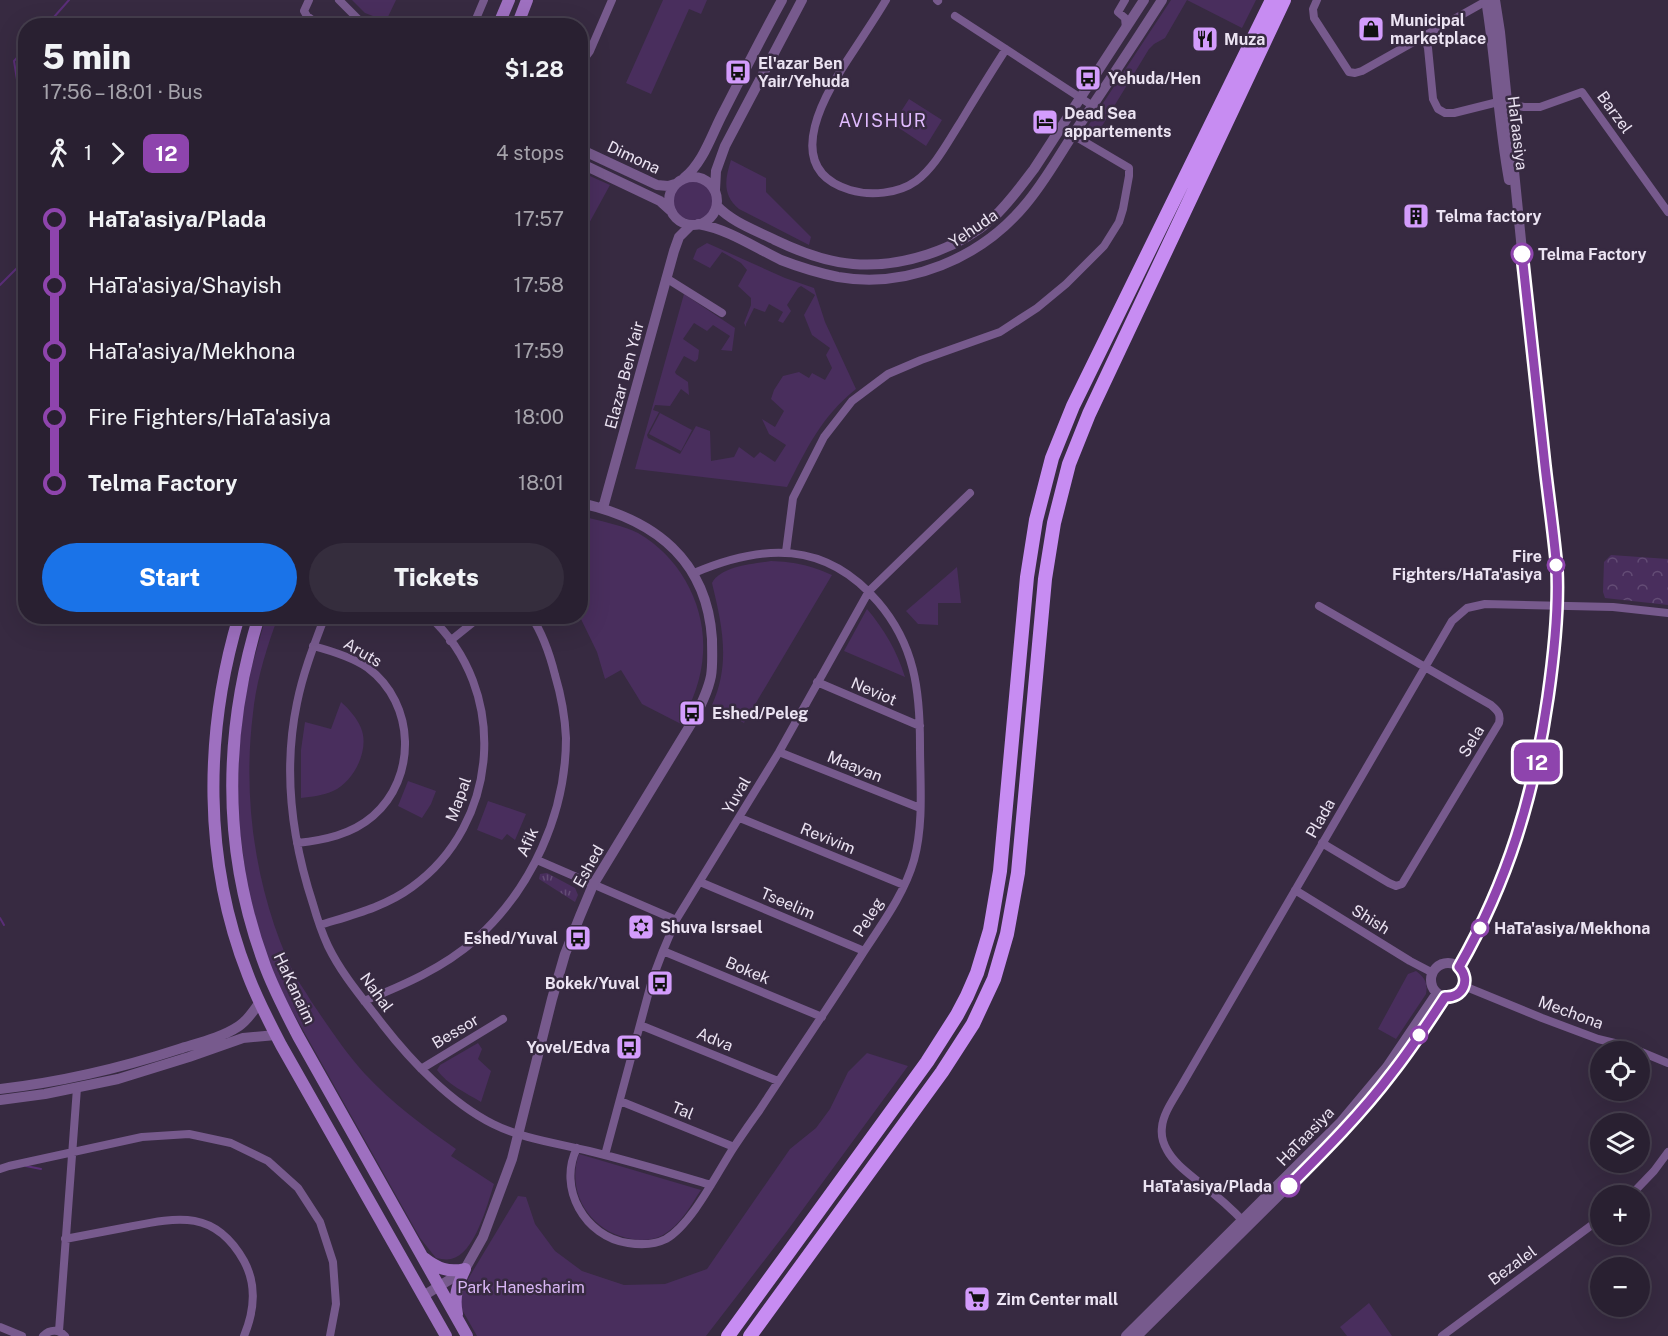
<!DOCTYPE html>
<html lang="en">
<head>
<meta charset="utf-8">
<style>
	:root { --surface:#292031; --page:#352d3d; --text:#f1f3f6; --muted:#a5a3ab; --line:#453e4d; --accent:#1a73e8 }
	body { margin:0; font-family:"Public Sans",sans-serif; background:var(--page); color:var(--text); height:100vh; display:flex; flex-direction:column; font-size:22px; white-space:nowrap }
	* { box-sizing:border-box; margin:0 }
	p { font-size:20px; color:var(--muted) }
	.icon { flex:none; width:33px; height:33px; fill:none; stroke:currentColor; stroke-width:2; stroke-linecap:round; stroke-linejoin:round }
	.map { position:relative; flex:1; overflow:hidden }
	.sheet { position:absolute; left:18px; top:18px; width:570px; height:606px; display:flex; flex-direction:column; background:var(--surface); border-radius:24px; box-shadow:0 6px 24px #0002,0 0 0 2px var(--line) }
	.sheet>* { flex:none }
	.badge { padding:0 12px; border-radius:9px; font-size:21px; line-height:39px }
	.buttons { position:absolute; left:1590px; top:1041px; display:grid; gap:12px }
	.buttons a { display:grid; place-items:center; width:60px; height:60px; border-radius:50%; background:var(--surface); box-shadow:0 6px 24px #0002,0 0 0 2px var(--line); font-size:30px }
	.map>.badge { position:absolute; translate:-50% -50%; box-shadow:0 0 0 3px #fff }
	.legs { display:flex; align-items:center; gap:9px; height:66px; padding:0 24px; font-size:20px }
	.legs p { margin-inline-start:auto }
	.overview { display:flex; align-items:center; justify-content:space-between; height:102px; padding:0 24px }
	h1 { font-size:33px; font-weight:800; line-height:45px }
	.primary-button { display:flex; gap:12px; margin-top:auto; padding:12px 24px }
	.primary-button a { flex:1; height:69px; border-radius:36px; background:var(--accent); color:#fff; font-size:24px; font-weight:800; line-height:69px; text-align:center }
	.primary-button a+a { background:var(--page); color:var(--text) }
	ul { padding:0 24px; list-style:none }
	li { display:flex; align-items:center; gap:21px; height:66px; font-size:22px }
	li i { display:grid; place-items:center; width:9px; height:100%; margin:0 8px; background:currentColor }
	li i::after { content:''; width:15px; height:15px; margin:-8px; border:4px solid; border-radius:50%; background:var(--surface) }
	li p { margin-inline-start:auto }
	li:first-child i { background:linear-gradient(#0000 50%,currentColor 0) }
	li:last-child i { background:linear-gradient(currentColor 50%,#0000 0) }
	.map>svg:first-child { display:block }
	.grass { fill:url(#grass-tufts) }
	.forest { fill:url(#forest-crowns) }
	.park { fill:#492e5d }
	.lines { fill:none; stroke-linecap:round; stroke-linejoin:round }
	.stream { stroke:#5a2e78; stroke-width:2 }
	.minor { stroke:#775a8d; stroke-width:8 }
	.tertiary { stroke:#775a8d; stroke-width:10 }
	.secondary { stroke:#9e70c0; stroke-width:12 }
	.trunk { stroke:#c78cf2; stroke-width:14 }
	.line-1-casing { stroke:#fff; stroke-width:14 }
	.line-1 { stroke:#8e44ad; stroke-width:9 }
	.stop-1-dot { fill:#fff; stroke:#8e44ad; stroke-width:3 }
	.labels { text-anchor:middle; stroke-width:5; stroke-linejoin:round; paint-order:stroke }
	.poi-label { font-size:16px; font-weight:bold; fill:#ebe3f2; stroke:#372a41; text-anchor:start }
	.street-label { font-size:16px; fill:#ebe3f2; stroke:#372a41 }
	.stop-label { font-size:16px; font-weight:bold; fill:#ebe3f2; stroke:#372a41; text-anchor:start }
	.park-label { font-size:16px; fill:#d9b6f5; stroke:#372a41 }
	.neighbourhood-label { font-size:18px; letter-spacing:1.5px; fill:#e0bbfe; stroke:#372a41 }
</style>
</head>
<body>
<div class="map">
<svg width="1668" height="1336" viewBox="0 0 1668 1336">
	<defs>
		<pattern id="grass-tufts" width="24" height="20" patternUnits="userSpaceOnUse" patternTransform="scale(1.5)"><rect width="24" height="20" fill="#492e5d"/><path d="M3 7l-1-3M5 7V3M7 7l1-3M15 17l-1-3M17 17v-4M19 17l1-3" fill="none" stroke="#634c75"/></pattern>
		<pattern id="forest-crowns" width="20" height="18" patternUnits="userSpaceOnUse" patternTransform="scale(1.5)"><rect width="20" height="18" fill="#492e5d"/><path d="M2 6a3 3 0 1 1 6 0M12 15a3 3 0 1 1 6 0" fill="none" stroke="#634c75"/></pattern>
	</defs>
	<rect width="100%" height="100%" fill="#372a41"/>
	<path class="grass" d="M547,873L575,888L578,895L575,902L539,879L540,874Z"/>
	<path class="forest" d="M1611,555L1668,559V605L1605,598L1603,592L1604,562Z"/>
	<path class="park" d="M352,0H396L386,21L365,13Z
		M663,0H707L701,14L689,9L651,94L626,83Z
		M1171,0H1256L1242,28L1187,0L1165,38L1154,44L1149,49L1099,131L1094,135L1088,132V126Z
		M909,99L942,120L926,146L893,124Z
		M731,160L766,178V192L811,237L809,245L739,209C722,195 725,179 731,160Z
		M581,172L610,185L581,238Z
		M673 200a20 20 0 1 1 40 0a20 20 0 1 1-40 0Z
		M707,243L785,278L814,288L825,322L856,389C821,417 807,448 787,487L635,469L684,294L735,328L732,351L721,350L730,336L713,325L707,331L694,323L683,339L699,350L698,359L695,362L684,356L675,372L676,374L688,382L689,395L681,389L670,406L655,405L653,410L659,412L647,435L648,438L680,454L696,426L710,431L711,461L734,457L739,447L754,458L760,452L775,462L786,445L769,434L762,419L775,427L784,411L771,399L774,390L783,376L799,372L809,378L812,373L825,380L832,368L826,355L830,348L812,335L804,315L815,295L801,286L798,288L787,305L791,311L783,323L778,321L783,312L769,304L765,312L754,308L746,324V327L744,323L751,305V298L738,286L747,270L741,263L722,252L710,268L693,259L697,249Z
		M660,413L692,430L681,451L649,434Z
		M589,518C605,522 624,526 638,533C680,557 706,605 703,653C702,678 692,702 681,724L642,704L621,670L605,679L597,652L580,617L581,525Z
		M771,561C796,562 809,565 832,575L744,723L712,705C731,663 722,625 712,583C721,566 753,564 771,561Z
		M957,567L961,603H938V625L918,624L906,611Z
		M867,609C884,629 897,651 905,677L844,651Z
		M267,617H278C267,646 256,682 253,713C242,801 256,894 294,974C299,983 306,992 311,1001C328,1026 345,1052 365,1074C392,1103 423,1126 456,1149L451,1156L494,1184C487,1205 475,1254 451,1259C446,1260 441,1259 436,1258L420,1238L290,1007L268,963L249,900L237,808L239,752L243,709L252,666L263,627Z
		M341,702C349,709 357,718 361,728C370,749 354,782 333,791C324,795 311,797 301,798V750L305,722L331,729Z
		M408,781L436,791L431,804L422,818L398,806Z
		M488,801L526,814L515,840L507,834L502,840L477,830Z
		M1416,971C1425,978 1428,983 1426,994L1396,1039L1378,1029L1408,974Z
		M478,1043L482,1049L478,1059L491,1071L481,1102C466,1093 447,1084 437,1070L440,1065Z
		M867,1053L908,1066L787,1231L706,1336H477L456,1299L518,1196L526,1197L535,1224L555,1251L582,1271L624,1285L665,1284L707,1269L790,1149L816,1128L830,1109L848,1072Z
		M579,1154L701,1190C690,1206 681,1225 663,1235C654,1240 642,1241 632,1239C592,1233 565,1194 579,1154Z
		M1369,1303L1392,1336H1347L1340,1327Z"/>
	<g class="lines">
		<path class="stream" d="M46,26L69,0
			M26,48L14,61L26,136
			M17,268L26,267
			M0,285L26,259
			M0,918L4,925
			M26,1166L41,1169"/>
		<path class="minor" d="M309,0L304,11L307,16L320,26
			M339,0L365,26
			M886,0C876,17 865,33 854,50C828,89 777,168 850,190C870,196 898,194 916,181C935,167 947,143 960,123C975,98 990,74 1006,49
			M937,0L938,1
			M1125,0L1118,12L1125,18L1126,28
			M1317,0L1313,9L1314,18L1349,72L1355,73L1362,71L1488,0
			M955,16L1093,106
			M473,26L484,0
			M1424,35L1428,48L1433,99L1438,109L1445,113H1454L1498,102L1524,107H1540L1582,92L1668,212
			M580,57L587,55L590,51L612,0
			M666,278L722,313
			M786,552L793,498L824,437L852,401L888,374L921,360L1000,332L1037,308L1066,284L1104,246L1119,222L1123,209L1129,176V168L1073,135
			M1319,606L1491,705C1498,711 1501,714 1499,723L1402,884L1396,886L1389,883L1322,843
			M325,616C314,645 303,673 297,703C283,770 292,840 313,904C317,918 322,933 328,946C342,975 364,1000 383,1025C411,1061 451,1103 493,1124C523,1139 556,1143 589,1151C630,1161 670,1173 711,1185
			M450,641L481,616
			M817,682L920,726
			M779,752L920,808
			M740,818L904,885
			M297,843C324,840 351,835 373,816C417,778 416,704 368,668C352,657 332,651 313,646
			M537,860L676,920
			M700,882L864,951
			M1295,890L1410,961L1433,973
			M320,925C352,915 385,907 412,887C500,824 510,690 429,616
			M663,951L822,1017
			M1464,986L1542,1018L1598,1039L1627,1046L1668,1063
			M364,1001C404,985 443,968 475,940C532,889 566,813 566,738C565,717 561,695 555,675C550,655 543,634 531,616
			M640,1025L778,1081
			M421,1069L503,1019
			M620,1101L734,1147
			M577,1148C557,1188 585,1237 628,1243C641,1245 654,1245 666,1239C692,1224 717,1173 734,1147C742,1135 750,1123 759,1111C793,1059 828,1008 861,956C881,925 904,895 914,860C924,823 920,783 920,745C920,691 915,645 878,602C825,540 762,544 694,573
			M605,1155L652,980L663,951L676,920L779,752L869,591L970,493
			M0,1169L9,1166L142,1137L189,1134L231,1143L268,1161L298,1188L320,1222L333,1262L336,1304L330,1336
			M1630,1196L1654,1171L1668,1152
			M1246,1224C1232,1209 1216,1195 1200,1183C1188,1173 1174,1163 1167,1150C1163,1143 1161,1134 1162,1127C1163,1114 1173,1100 1180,1088L1452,621L1467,608L1485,604L1613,607L1668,613
			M65,1239C86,1235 107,1231 128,1227C178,1217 215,1209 244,1261C257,1285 254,1312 244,1336
			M0,1327L22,1336
			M59,1331L77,1088
			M43,1336C50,1329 59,1329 65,1336
			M1442,1336L1600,1219"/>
		<path class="tertiary" d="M1486,0C1496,60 1498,120 1509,180
			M580,149L657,185L668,186L675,184
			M580,163L660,201L670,210
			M669 201a24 24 0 1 1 48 0a24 24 0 1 1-48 0Z
			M684,178C704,162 712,133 724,111C743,74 762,36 782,0
			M715,190L716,171L725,146L802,0
			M717,206C732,222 755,230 775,240C800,252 826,262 853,264C901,268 957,250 993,218C1009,203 1021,186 1034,169L1144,0
			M698,224C728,229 754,247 781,260C799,267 819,273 838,277C908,289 981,258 1025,205C1044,183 1058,157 1074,133C1104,89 1133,45 1162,0
			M603,508L674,251L679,237L691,225
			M1431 980a17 17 0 1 1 34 0a17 17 0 1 1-34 0Z
			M1459,967L1498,890L1514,847L1528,801L1543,731L1555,641L1557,571L1527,300L1500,32L1495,0
			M0,1089C61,1082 121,1068 179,1049C198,1043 221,1038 239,1026C248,1020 253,1011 260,1002
			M0,1100L45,1094L118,1079L189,1057L243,1038L276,1035
			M423,1296L459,1274L465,1269L483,1237L512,1159L552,999L565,954L580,916L593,885L694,719C701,705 708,691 711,676C713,664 712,652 712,639C707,560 654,519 580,503
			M1126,1336L1341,1122L1387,1067L1437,993
			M1137,1336L1347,1128L1394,1072L1445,997"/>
		<path class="secondary" d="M498,26L509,0
			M517,26L527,0
			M239,616C204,733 203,861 248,975C257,999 269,1022 281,1045L446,1336
			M259,616C223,733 222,851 265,966C274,990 286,1013 298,1036L467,1336
			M424,1258C437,1268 448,1273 465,1269
			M457,1314C453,1297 458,1284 465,1269"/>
		<path class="trunk" d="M728,1336L927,1062L957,1015L967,996L977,973L990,930L1000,871L1027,577L1036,520L1052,458L1073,406L1272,0
			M750,1336L942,1072L973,1024L994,979L1007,934L1018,873L1045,579L1054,523L1069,464L1089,414L1284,0"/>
	</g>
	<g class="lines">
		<defs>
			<path id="line-1" d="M1289,1186C1325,1150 1361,1114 1392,1073C1411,1049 1428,1023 1445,997C1463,998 1471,980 1459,967C1508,881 1534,795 1548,697C1554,655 1559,612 1557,570C1554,535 1549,501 1545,466C1537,395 1530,325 1522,254"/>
		</defs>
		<use href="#line-1" class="line-1-casing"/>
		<use href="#line-1" class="line-1"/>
	</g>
	<defs>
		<symbol id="shop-square" viewBox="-11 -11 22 22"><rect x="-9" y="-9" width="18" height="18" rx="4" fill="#d39cfc" stroke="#372a41"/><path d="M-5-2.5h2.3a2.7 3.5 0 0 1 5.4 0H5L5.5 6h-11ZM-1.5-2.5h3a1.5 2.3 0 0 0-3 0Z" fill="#111"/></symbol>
		<symbol id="restaurant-square" viewBox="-11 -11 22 22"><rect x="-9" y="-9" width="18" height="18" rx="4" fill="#d39cfc" stroke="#372a41"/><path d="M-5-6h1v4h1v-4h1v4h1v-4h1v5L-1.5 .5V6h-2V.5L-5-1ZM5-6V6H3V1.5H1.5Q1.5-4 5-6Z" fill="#111"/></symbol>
		<symbol id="bus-square" viewBox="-11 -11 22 22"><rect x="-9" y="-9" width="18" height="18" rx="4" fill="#d39cfc" stroke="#372a41"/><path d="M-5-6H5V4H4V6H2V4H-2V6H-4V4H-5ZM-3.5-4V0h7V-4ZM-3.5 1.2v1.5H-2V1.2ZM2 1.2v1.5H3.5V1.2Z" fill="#111"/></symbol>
		<symbol id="hotel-square" viewBox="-11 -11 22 22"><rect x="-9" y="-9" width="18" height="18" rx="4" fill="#d39cfc" stroke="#372a41"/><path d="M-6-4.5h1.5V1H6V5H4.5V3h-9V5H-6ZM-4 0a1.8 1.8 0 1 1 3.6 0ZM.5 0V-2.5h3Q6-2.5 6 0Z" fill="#111"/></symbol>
		<symbol id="building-square" viewBox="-11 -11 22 22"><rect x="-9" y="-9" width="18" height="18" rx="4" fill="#d39cfc" stroke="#372a41"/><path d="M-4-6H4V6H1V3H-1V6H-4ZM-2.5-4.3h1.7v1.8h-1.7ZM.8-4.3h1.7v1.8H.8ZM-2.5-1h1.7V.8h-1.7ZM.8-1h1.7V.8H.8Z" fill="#111"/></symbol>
		<symbol id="synagogue-square" viewBox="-11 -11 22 22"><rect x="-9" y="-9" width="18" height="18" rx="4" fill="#d39cfc" stroke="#372a41"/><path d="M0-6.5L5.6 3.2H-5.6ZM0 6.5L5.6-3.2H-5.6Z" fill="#111"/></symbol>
		<symbol id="supermarket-square" viewBox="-11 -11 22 22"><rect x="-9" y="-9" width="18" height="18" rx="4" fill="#d39cfc" stroke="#372a41"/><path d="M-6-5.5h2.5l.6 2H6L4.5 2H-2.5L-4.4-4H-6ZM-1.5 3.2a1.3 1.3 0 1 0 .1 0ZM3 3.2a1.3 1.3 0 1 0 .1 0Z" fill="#111"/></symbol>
	</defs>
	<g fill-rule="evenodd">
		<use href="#shop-square" x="1356" y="14" width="30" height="30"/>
		<use href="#restaurant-square" x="1190" y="24" width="30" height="30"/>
		<use href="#bus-square" x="723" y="57" width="30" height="30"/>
		<use href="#bus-square" x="1073" y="63" width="30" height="30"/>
		<use href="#hotel-square" x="1030" y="107" width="30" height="30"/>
		<use href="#building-square" x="1401" y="201" width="30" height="30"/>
		<use href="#bus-square" x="677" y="698" width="30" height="30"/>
		<use href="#synagogue-square" x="626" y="912" width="30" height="30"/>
		<use href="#bus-square" x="563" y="923" width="30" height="30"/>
		<use href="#bus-square" x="645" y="968" width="30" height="30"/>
		<use href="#bus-square" x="614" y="1032" width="30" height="30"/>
		<use href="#supermarket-square" x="962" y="1284" width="30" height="30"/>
	</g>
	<g class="stop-1-dot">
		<circle cx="1522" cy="254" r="10"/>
		<circle cx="1556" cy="565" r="8"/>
		<circle cx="1480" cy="928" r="8"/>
		<circle cx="1419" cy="1035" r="8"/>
		<circle cx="1289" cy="1186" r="10"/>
	</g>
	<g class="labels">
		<g class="poi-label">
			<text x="1390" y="26">Municipal<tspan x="1390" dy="18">marketplace</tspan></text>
			<text x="1224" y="45">Muza</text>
			<text x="758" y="69">El'azar Ben<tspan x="758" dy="18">Yair/Yehuda</tspan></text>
			<text x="1108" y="84">Yehuda/Hen</text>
			<text x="1064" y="119">Dead Sea<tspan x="1064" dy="18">appartements</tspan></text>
			<text x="1436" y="222">Telma factory</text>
			<text x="712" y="719">Eshed/Peleg</text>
			<text x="660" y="933">Shuva Isrsael</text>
			<text x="558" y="944" text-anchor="end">Eshed/Yuval</text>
			<text x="640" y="989" text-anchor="end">Bokek/Yuval</text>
			<text x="610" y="1053" text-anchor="end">Yovel/Edva</text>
			<text x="996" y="1305">Zim Center mall</text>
		</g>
		<g class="street-label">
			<text transform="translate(1615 112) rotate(54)" y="6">Barzel</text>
			<text transform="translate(1518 133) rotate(83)" y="6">HaTaasiya</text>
			<text transform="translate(634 157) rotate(25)" y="6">Dimona</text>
			<text transform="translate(973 228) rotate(-34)" y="6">Yehuda</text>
			<text transform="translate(624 375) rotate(-75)" y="6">Elazar Ben Yair</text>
			<text transform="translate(363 652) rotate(30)" y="6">Aruts</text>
			<text transform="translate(874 691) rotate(23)" y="6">Neviot</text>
			<text transform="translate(1471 741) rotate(-59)" y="6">Sela</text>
			<text transform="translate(855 766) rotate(22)" y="6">Maayan</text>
			<text transform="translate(736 795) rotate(-60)" y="6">Yuval</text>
			<text transform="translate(458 799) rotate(-70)" y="6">Mapal</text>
			<text transform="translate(1320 818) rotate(-60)" y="6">Plada</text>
			<text transform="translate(828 838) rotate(22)" y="6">Revivim</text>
			<text transform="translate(527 842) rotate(-66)" y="6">Afik</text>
			<text transform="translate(588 866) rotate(-61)" y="6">Eshed</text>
			<text transform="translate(788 903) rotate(23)" y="6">Tseelim</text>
			<text transform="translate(868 917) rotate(-58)" y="6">Peleg</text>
			<text transform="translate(1371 919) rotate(32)" y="6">Shish</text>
			<text transform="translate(748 970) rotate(23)" y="6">Bokek</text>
			<text transform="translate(295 988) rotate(65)" y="6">HaKanaim</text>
			<text transform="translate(377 992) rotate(54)" y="6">Nahal</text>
			<text transform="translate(1571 1012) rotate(20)" y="6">Mechona</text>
			<text transform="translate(455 1031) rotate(-31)" y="6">Bessor</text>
			<text transform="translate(715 1039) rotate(22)" y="6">Adva</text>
			<text transform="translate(683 1110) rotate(22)" y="6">Tal</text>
			<text transform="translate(1305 1136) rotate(-46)" y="6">HaTaasiya</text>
			<text transform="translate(1512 1265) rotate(-36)" y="6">Bezalel</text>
		</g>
		<g class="stop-label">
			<text x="1538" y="260">Telma Factory</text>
			<text x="1542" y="562" text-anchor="end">Fire<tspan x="1542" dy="18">Fighters/HaTa'asiya</tspan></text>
			<text x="1494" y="934">HaTa'asiya/Mekhona</text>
			<text x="1272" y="1192" text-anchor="end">HaTa'asiya/Plada</text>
		</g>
		<g class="park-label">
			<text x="521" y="1293">Park Hanesharim</text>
		</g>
		<g class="neighbourhood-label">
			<text x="883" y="127">AVISHUR</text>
		</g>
	</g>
</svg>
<div class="buttons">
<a><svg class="icon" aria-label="locate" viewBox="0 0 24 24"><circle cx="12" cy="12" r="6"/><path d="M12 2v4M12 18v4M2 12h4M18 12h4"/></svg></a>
<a><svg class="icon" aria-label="layers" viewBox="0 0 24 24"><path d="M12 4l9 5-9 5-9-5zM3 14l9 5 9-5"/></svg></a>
<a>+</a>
<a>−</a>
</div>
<b class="badge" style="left:1537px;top:762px;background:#8e44ad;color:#fff">12</b>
<section class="sheet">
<div class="overview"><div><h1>5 min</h1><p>17:56 – 18:01 · Bus</p></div><b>$1.28</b></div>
<div class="legs"><svg class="icon" aria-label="walk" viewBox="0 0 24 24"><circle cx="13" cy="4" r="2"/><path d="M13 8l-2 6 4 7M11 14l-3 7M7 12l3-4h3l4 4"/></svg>1<svg class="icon" aria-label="forward" viewBox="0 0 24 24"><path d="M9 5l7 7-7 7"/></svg><b class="badge" style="background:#8e44ad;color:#fff">12</b><p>4 stops</p></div>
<ul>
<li><i style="color:#8e44ad"></i><b>HaTa'asiya/Plada</b><p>17:57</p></li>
<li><i style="color:#8e44ad"></i><span>HaTa'asiya/Shayish</span><p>17:58</p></li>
<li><i style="color:#8e44ad"></i><span>HaTa'asiya/Mekhona</span><p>17:59</p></li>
<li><i style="color:#8e44ad"></i><span>Fire Fighters/HaTa'asiya</span><p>18:00</p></li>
<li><i style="color:#8e44ad"></i><b>Telma Factory</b><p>18:01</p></li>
</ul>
<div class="primary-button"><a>Start</a><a>Tickets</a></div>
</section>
</div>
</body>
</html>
